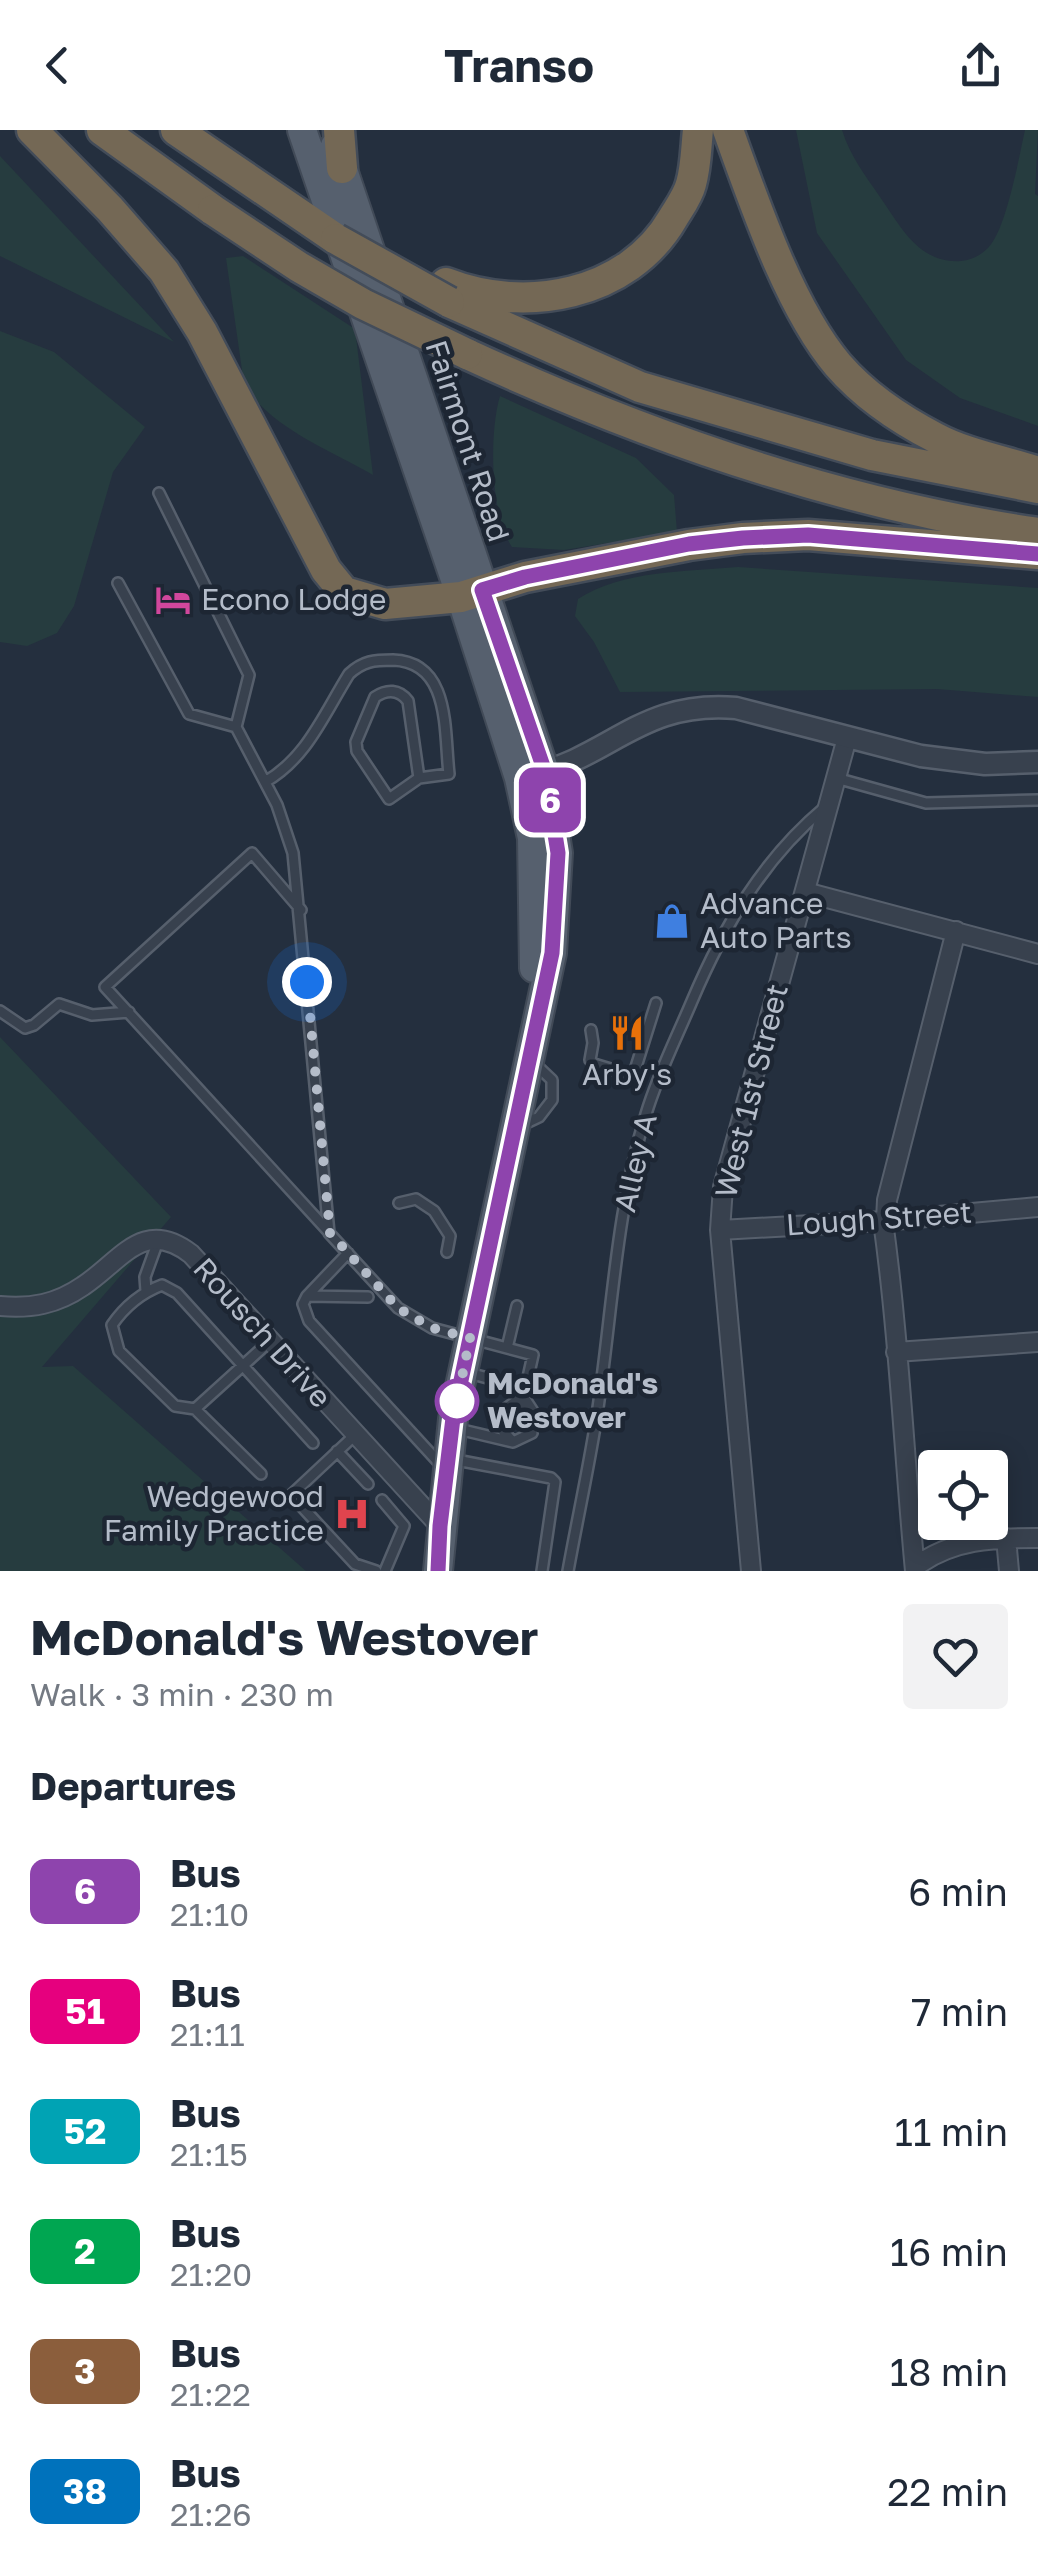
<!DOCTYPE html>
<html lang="en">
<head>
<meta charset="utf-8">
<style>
	:root { --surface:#fff; --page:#f2f2f3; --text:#1f2937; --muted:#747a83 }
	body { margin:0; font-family:"Golos Text",sans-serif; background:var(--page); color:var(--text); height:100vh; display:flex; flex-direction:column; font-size:38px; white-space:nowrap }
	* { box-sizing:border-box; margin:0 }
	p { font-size:32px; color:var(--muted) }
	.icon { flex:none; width:55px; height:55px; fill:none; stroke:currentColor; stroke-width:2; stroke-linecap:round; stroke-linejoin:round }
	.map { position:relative; height:1441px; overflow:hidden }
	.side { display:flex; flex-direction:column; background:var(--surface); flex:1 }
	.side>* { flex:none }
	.badge { padding:0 20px; border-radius:15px; font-size:35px; line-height:65px }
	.buttons { position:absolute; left:918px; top:1320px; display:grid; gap:20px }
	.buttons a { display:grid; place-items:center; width:90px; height:90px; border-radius:10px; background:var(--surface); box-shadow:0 5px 25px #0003; font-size:50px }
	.you { position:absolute; width:50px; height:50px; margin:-25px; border:8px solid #fff; border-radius:50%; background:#1a73e8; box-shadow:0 0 0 15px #1a73e833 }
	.map>.badge { position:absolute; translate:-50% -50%; box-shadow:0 0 0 5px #fff }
	h2 { padding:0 30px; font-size:38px; line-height:90px }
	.round { display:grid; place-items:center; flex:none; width:105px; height:105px; border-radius:10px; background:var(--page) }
	.overview { display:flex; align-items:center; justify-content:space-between; height:170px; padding:0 30px }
	h1 { font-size:48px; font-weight:700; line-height:75px }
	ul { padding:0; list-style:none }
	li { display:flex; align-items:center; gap:30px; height:120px; padding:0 30px }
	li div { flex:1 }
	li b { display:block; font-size:38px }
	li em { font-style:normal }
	li .badge { min-width:110px; font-weight:700; text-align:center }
	header { display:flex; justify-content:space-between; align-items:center; height:130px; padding:0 30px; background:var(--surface); font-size:45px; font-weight:700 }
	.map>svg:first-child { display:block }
	.green { fill:#263c3f }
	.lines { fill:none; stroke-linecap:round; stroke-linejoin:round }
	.service-casing { stroke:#565f6c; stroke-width:14 }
	.minor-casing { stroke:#565f6c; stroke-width:22 }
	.tertiary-casing { stroke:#565f6c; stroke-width:25 }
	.primary-casing { stroke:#414a57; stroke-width:32 }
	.motorway-casing { stroke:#434c59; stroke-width:35 }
	.service { stroke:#38414e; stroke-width:9 }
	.minor { stroke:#38414e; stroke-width:18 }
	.tertiary { stroke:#38414e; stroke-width:20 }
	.primary { stroke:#56606e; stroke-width:28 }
	.motorway { stroke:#746855; stroke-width:30 }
	.motorway-bridge-casing { stroke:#434c59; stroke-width:35; stroke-linecap:butt }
	.motorway-bridge { stroke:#746855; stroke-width:30 }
	.line-casing { stroke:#fff; stroke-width:22 }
	.line { stroke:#8e44ad; stroke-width:15 }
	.walk { stroke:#b4bcc9; stroke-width:10; stroke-dasharray:0 18 }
	.stop-dot { fill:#fff; stroke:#8e44ad; stroke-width:5 }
	.labels { text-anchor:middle; stroke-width:9; stroke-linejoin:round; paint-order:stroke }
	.street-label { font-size:30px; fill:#b4bcc9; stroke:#1d2633 }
	.poi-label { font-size:30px; fill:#b4bcc9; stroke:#1d2633; text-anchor:start }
	.stop-label { font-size:30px; font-weight:bold; fill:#b4bcc9; stroke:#1d2633; text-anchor:start }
</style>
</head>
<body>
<header><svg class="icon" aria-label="back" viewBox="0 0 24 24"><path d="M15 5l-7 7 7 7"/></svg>Transo<svg class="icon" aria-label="share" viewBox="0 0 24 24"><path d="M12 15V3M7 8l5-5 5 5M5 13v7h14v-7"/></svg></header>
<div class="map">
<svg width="1038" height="1441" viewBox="0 0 1038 1441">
	<rect width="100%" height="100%" fill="#242f3e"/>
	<path class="green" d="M796,0H842C850,26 865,45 880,67C901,97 919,134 961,131C971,130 980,126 988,118C1006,101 1019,27 1025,0H1038L1035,64L1038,66V296L960,268L906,230L817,103Z
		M0,26L174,212L0,126Z
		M243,126L355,199L373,345C330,320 270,298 244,254L226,128Z
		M0,201L54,222L145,297L113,342L74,476L57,503L27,516L0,512Z
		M500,266L636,328L674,365L677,402L564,420L512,417C490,384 489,303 500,266Z
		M738,437L1038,458V567L937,559L620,562L594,512L575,486L578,469C623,440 685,442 738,437Z
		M0,907L171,1087L42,1237L73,1236L306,1441H0Z"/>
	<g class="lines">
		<defs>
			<path id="service" d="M159,363L249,545L236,597L277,675L293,723L329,1103L398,1178L432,1198L533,1225L520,1283
				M118,453L189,584L236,597
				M836,648L926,673L1038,670
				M265,652C307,628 324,584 349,544C363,531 374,530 393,530C451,532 444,601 449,644L419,648L408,571C399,559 387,559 375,567L356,612L357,621L389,669L419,648
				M301,780L252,723L105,857L328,1101
				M0,881L25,898L34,895L59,874L92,885L129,882
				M591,900L593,913L590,930L594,934L627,944L635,940L656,873
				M520,996L539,987L552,970V950L533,932
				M399,1073L416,1069L434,1081L450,1106L447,1122
				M348,1123L307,1166L303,1174L309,1191L441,1335
				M146,1161L145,1147L158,1111
				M307,1166L368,1167
				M507,1218L517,1176
				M465,1242L525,1258
				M523,1266L536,1286
				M195,1279L270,1211
				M504,1280L523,1266
				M500,1297L511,1310
				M454,1298L513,1312L532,1303
				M355,1305L291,1365L355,1434L376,1441
				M337,1321L368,1354
				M451,1329L551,1348L555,1352L542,1441
				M261,1344L195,1279L175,1276L119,1221L112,1195C125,1176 141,1163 162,1155L177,1163L313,1313
				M382,1370L404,1396L385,1441
				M568,1441C577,1391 588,1341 596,1291C612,1189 615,1083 646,984C658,944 676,909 692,871C723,798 762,730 824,678"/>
			<path id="minor" d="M805,762L1038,824
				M886,1090L887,1070L956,801
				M883,1091C899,1207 904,1324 915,1441
				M720,1100L883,1091L1038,1077
				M0,1176C31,1179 57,1174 83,1156C121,1131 143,1087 191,1124L440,1396
				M896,1222L1038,1212
				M1006,1408L1009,1441
				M915,1437C952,1409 993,1408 1038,1408
				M751,1441L720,1100L723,1057L847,608"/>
			<path id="tertiary" d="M532,645C612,626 641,570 736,578L921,626L985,634L1038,632"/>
			<path id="primary" d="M302,0L461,467L519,648L532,708L534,838
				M335,16L545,642L558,723L552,823L453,1289L438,1441"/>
			<path id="motorway" d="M32,0L110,79L164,141L202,202L326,440L344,462L385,474L461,467L525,447L689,415L743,408L808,405L1038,424
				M102,0L213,80
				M176,0L336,109
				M339,0L342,38
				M728,0C754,72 789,177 838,235C864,265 901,290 936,308C966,324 1005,331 1038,342
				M446,153C525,184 628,166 673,88C679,78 688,66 691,54C696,37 696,18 698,0
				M449,172L640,257L872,325L1038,358
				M467,224C649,308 840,374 1038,403"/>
		</defs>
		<use href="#service" class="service-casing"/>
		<use href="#minor" class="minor-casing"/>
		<use href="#tertiary" class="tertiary-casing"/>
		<use href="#primary" class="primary-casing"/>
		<use href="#motorway" class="motorway-casing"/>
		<use href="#service" class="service"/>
		<use href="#minor" class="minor"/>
		<use href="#tertiary" class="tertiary"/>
		<use href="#primary" class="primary"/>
		<use href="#motorway" class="motorway"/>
		<defs>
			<path id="motorway-bridge" d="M213,80L299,137L363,174L467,224
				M336,109L449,172"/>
		</defs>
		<use href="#motorway-bridge" class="motorway-bridge-casing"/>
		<use href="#motorway-bridge" class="motorway-bridge"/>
	</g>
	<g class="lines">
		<defs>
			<path id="line" d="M438,1441L440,1396L453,1288L552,823L558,723L545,642L482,460L525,447L689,414L743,408L808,405L1038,424"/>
		</defs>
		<use href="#line" class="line-casing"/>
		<use href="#line" class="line"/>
		<path class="walk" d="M307,852L330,1103L398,1178L432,1198L470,1208L457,1271"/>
	</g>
	<defs>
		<symbol id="hotel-bare" viewBox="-9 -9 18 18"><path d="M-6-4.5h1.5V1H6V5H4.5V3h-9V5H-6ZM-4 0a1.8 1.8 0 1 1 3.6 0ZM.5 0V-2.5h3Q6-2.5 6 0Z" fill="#d1479c" stroke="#1d2633" stroke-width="2.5" paint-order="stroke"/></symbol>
		<symbol id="shop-bare" viewBox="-9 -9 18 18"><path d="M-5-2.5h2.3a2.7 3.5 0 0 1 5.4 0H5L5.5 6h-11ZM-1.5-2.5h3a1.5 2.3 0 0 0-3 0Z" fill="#3f7fe0" stroke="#1d2633" stroke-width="2.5" paint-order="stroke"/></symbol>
		<symbol id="restaurant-bare" viewBox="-9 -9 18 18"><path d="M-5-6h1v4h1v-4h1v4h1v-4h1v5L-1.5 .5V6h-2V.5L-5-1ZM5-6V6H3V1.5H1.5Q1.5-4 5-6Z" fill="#e8710a" stroke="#1d2633" stroke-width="2.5" paint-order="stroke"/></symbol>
		<symbol id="hospital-bare" viewBox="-9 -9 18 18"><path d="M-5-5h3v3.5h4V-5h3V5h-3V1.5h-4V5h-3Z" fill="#e0444e" stroke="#1d2633" stroke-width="2.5" paint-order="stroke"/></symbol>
	</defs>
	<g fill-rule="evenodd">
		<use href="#hotel-bare" x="148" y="445" width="50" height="50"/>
		<use href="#shop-bare" x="647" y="766" width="50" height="50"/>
		<use href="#restaurant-bare" x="602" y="878" width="50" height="50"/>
		<use href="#hospital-bare" x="327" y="1359" width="50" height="50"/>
	</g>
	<circle class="stop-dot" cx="457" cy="1271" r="20"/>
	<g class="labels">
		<g class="street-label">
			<text transform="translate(467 311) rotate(72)" y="10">Fairmont Road</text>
			<text transform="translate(752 961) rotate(-76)" y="10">West 1st Street</text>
			<text transform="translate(636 1033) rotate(-77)" y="10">Alley A</text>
			<text transform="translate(879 1089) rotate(-4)" y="10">Lough Street</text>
			<text transform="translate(262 1203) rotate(48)" y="10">Rousch Drive</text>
		</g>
		<g class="poi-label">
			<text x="201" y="480">Econo Lodge</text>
			<text x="700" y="784">Advance<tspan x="700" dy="34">Auto Parts</tspan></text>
			<text x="627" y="955" text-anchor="middle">Arby's</text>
			<text x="324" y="1377" text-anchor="end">Wedgewood<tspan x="324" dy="34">Family Practice</tspan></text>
		</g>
		<g class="stop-label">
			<text x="487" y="1264">McDonald's<tspan x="487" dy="34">Westover</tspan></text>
		</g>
	</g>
</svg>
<div class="buttons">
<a><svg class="icon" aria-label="locate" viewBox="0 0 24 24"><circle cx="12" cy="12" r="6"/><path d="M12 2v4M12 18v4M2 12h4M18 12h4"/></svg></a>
</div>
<div class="you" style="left:307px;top:852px"></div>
<b class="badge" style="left:550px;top:670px;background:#8e44ad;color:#fff">6</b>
</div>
<section class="side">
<div class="overview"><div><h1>McDonald's Westover</h1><p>Walk · 3 min · 230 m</p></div><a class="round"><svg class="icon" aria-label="heart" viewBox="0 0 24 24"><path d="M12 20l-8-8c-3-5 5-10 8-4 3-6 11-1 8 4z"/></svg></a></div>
<h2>Departures</h2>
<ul>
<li><span class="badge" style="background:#8e44ad;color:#fff">6</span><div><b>Bus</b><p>21:10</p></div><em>6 min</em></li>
<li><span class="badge" style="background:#e6007e;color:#fff">51</span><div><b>Bus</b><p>21:11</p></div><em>7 min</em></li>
<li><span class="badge" style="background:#00a3b4;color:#fff">52</span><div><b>Bus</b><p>21:15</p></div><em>11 min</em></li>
<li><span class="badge" style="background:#00a651;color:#fff">2</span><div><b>Bus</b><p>21:20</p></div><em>16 min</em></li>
<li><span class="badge" style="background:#8b5e3c;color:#fff">3</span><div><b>Bus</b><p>21:22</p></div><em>18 min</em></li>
<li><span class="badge" style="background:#0072bc;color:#fff">38</span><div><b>Bus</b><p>21:26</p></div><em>22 min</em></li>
</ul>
</section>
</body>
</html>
